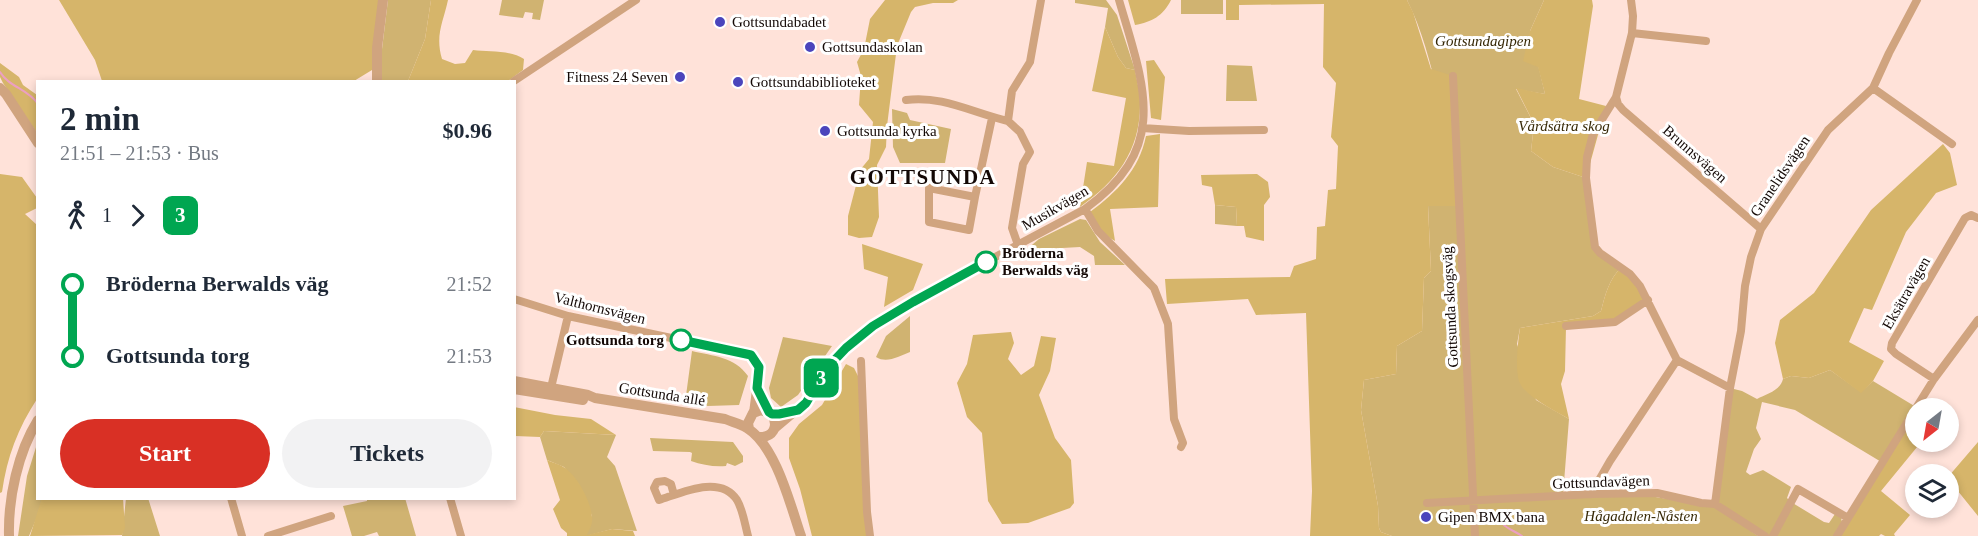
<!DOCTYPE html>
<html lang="en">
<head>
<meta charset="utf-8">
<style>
	:root { --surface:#fff; --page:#f2f2f3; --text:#1f2937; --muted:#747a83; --accent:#d93025 }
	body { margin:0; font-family:"Times New Roman",serif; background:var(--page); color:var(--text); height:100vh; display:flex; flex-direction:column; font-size:22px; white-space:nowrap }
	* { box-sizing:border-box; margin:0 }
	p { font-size:20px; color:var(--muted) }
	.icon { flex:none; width:33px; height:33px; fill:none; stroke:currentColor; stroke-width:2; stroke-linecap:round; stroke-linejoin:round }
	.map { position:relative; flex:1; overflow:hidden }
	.side { position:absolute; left:36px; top:80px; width:480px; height:420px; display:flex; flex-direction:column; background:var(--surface); border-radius:0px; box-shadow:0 3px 9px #0003 }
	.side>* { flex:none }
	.badge { padding:0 12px; border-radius:9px; font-size:21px; line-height:39px }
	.needle { width:39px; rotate:211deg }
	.fabs { position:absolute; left:1905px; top:398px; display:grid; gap:12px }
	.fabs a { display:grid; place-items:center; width:54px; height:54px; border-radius:50%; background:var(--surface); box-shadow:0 3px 9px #0003; font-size:30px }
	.map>.badge { position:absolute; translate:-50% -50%; box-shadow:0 0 0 3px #fff }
	.legs { display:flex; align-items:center; gap:9px; height:66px; padding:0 24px; font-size:20px }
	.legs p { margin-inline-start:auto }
	.summary { display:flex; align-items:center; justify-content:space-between; height:102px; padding:0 24px }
	h1 { font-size:33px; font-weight:600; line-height:45px }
	.action { display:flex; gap:12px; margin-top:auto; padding:12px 24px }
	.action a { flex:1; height:69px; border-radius:36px; background:var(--accent); color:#fff; font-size:24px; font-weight:600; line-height:69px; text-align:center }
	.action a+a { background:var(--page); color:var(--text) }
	ul { padding:0 24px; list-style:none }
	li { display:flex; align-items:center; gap:21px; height:72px; font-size:22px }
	li i { display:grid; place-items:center; width:9px; height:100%; margin:0 8px; background:currentColor }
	li i::after { content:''; width:15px; height:15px; margin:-8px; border:4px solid; border-radius:50%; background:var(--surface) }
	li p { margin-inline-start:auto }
	li:first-child i { background:linear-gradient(#0000 50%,currentColor 0) }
	li:last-child i { background:linear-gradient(currentColor 50%,#0000 0) }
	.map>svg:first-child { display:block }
	.green { fill:#d0b371 }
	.forest { fill:#d6b56a }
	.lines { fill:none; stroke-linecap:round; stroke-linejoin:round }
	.stream { stroke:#ec9fc2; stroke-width:2 }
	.minor { stroke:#d0a47f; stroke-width:8 }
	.tertiary { stroke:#d0a47f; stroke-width:10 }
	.line-1-casing { stroke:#fff; stroke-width:14 }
	.line-1 { stroke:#00a651; stroke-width:9 }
	.poi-dot { fill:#4b45bc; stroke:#fff; stroke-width:2 }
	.stop-1-dot { fill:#fff; stroke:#00a651; stroke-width:3 }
	.labels { text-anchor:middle; stroke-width:6; stroke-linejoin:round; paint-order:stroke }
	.poi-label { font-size:15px; fill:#130805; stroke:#fff; text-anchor:start }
	.park-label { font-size:15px; font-style:italic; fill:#372907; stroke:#fff }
	.street-label { font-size:15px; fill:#130805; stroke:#fff }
	.stop-label { font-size:15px; font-weight:bold; fill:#130805; stroke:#fff; text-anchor:start }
	.district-label { font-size:21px; font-weight:bold; letter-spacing:1.5px; fill:#130805; stroke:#fff }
</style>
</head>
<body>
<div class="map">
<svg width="1978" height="536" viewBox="0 0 1978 536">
	<rect width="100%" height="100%" fill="#ffe2d9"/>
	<path class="green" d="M388,0H431L425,39L408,81H381L382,49Z
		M502,0H544L540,20L532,19L533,13L525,12L523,18L499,15Z
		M1075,0H1106L1117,15L1135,70L1126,68L1118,57L1105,27L1108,8L1075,3Z
		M1181,0H1223V14H1181Z
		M1407,0H1544L1530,31L1545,94L1516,89L1534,124L1531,151L1553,167L1586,178L1595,247L1621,268C1609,279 1605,295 1601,311L1593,316L1520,328L1517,344L1536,400L1569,419L1563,495L1637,494L1717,507L1758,536H1392L1381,532L1379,528L1378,506L1361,410L1364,380L1396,374L1397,346L1422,331L1424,278L1431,271L1428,205L1458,206C1446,142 1436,57 1407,0Z
		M1227,65L1252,66L1257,101H1226Z
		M892,109L907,113L910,120L951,129L945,163H900L893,147Z
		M1215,205L1236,207L1237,226L1215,224Z
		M1080,219L1086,220L1100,242L1125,265H1095L1094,256L1080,247L1026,250L1039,239Z
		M910,316V352C899,356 887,364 876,357L886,336Z
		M783,337L832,346L798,395L781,407L771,398L769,388Z
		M692,351C713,356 735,357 748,376L739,405L708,406L685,403Z
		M1830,370L1861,392L1873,381L1916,407L1883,463L1795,410L1762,402L1756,428L1761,439L1754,449L1746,472L1750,475L1763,470L1791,487L1787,498L1791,502L1824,522L1829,523L1835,514L1841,518L1842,522L1834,536H1765L1715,504L1730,388L1742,391L1757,399C1766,394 1780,391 1783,379L1791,376L1809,378Z
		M544,431L616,435L607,457L615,466L637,531L612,529L586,536L592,516L582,490L564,467L547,460L540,437Z
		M650,438L733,442L743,456V462L735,466L727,463L726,466C714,467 702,465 691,461L692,453L690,452L653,451Z
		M37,444L38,498H45L29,536H18L27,476Z
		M126,498H148L160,536H122Z
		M367,498H405L416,536H379L377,532L364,536H352L343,506L367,501Z"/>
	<path class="forest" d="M59,0H379L372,70L354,81H102L95,60Z
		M431,0H448C443,23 435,35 442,59L455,64L465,63L473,50C488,52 511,50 524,59L523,70L508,81H408L425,39Z
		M885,0H958L953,3H933L915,7L911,12L897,46L887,126L886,147L877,165L879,217L872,237L859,238L848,235V216L860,170L869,159L873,122L859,105L861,76L857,62L864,49L870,19Z
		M1128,0H1171C1163,16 1152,22 1135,25Z
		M1226,0H1407L1413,12L1431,69L1453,76L1459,206H1428L1431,271L1424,278L1422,331L1397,346L1396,374L1364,380L1361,410L1378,506L1379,528L1381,532L1392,536H1310L1312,491L1306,313L1256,315L1248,299L1167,304L1165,279L1290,277L1294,266L1316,259L1317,227L1325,226L1328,190L1336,189L1338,146L1331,137L1336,83L1323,67L1324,4L1239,5V20H1226Z
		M1544,0H1592L1593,6L1579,99L1606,106L1586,178L1553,167L1531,151L1534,124L1516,88L1545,94L1538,67L1523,61L1530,31Z
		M1105,27L1118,57L1126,68L1135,70C1137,81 1140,92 1140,102C1141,150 1117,181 1080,207L1087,162L1114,166L1126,98L1092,91Z
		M1154,60L1165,77L1161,120L1151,118L1146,61Z
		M0,63L19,77L23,85L37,95V133L3,83L0,77Z
		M1160,134L1158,207L1110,209L1115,241L1098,231L1090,212C1117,192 1139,170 1146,136Z
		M1943,144L1950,153L1957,185L1936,193L1906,232L1872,310L1864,308L1849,342L1884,361L1873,381L1861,393L1830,370L1809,378L1791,376L1783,379L1775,343L1780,320L1814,293L1871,210Z
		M0,174L22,177L37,198V208L25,214L37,225V399C18,428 7,457 2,492L0,493Z
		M1257,174L1268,182L1270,197L1264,205V241L1246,237L1244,226H1237L1236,207L1215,205L1212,187L1202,185L1201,175Z
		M862,244L923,264L913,290L884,307L888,277L864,269Z
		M1621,268L1648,300L1622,319L1566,327L1565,371L1561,384L1569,419C1555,411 1524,396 1519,381C1515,369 1518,340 1520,328L1593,316L1601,311C1605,295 1609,279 1621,268Z
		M1011,332L1014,343L1008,359L1021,375L1034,366L1041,336L1056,338L1050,371L1039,395L1055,438L1071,460L1074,503L1070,508L1028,523L1002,524L988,501L982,433L967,417L957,383L967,364L973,335Z
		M846,364L854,368L858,376L870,536H812L800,489L789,458V438L799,424L822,405Z
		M514,407L555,415L591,419L616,435L544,431L540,437L515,436Z
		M1916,408V441H1922L1881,491L1910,515L1894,534L1895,536H1885L1881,534L1879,536H1837Z
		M1978,442V516L1949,480L1948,477Z
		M547,460C553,463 560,464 565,468C578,477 591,502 592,517C593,524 589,530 587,535L612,529L633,531L635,536H567V533L561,528L553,509L560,500Z
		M42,498H123L125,528L122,535L30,536Z"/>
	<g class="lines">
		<path class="stream" d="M0,72C9,87 28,89 38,104
			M1489,510L1493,513H1500C1499,527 1510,528 1522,536"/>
		<path class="minor" d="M1631,0L1633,16L1632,33L1616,97L1593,134L1587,157L1586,178L1595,247L1600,253L1630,274L1640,286L1677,360L1730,388
			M1632,33L1706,41
			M1453,76L1475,536
			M514,81L636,0
			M1873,88L1952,144
			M1616,97L1618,104L1623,110L1761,229
			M906,100C942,95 973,113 1008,121L1012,91L1030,62L1041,0
			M1008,121L1020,132L1030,152L1023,164L1012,228L1018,245
			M1142,128L1189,131L1264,130
			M929,188L975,197L969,230L929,222Z
			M975,197L992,118
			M1085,209L1098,231L1154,288L1168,324L1174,419L1183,443L1181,447
			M514,299L568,316L751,355L759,367L753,413
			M1566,326L1615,322L1648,300
			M861,361L867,512L870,536
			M1934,379L1896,354L1891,349L1892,343L1965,218L1971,215L1978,218
			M757,388L769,412
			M550,392L568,316
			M1916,408L1934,379L1978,320
			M774,430L806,403L827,367L846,348L873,326L913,301L1085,209C1171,147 1144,86 1119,0
			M1591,494L1610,461L1677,360
			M674,495L671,484L665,481L657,482L654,488L659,500C681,493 720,474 737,500C743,510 745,525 748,536
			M231,498L242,536
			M450,498L461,536
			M1427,503L1591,494L1657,493L1701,503L1715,504L1765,536
			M1715,504L1730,388L1741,331L1745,286L1751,257L1761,229L1828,130L1873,88L1889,53L1917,0
			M268,536L331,516
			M1773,536L1798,489L1848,518
			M1837,536L1916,408"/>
		<path class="tertiary" d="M377,81V48L383,0
			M0,88L6,94L38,143
			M514,381L588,395L595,398L725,419C732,422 741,424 747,428C776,446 790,504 801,536
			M514,389L583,400
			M749,429L748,423L753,413L761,410L772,414C779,427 773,438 758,437
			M9,536C8,498 18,452 38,420"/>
	</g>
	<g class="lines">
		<defs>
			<path id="line-1" d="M681,340L751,355L759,367L757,388L769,412L772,414H779L798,410L806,403L827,368L846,348L873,326L913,302L986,262"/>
		</defs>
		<use href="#line-1" class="line-1-casing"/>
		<use href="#line-1" class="line-1"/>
	</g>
	<g class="poi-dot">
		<circle cx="720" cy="22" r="6"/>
		<circle cx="810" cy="47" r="6"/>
		<circle cx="680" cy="77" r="6"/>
		<circle cx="738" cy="82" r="6"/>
		<circle cx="825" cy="131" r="6"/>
		<circle cx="1426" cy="517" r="6"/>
	</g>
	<g class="stop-1-dot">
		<circle cx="986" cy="262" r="10"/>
		<circle cx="681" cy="340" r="10"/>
	</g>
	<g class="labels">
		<g class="poi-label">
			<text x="732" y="27">Gottsundabadet</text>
			<text x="822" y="52">Gottsundaskolan</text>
			<text x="668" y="82" text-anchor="end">Fitness 24 Seven</text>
			<text x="750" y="87">Gottsundabiblioteket</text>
			<text x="837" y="136">Gottsunda kyrka</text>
			<text x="1438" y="522">Gipen BMX bana</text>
		</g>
		<g class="park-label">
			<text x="1483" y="46">Gottsundagipen</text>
			<text x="1564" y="131">Vårdsätra skog</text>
			<text x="1641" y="521">Hågadalen-Nåsten</text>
		</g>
		<g class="street-label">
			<text transform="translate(1695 154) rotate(41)" y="5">Brunnsvägen</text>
			<text transform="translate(1780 176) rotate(-56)" y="5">Granelidsvägen</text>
			<text transform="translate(1055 208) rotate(-30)" y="5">Musikvägen</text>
			<text transform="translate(1906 293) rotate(-60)" y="5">Eksätravägen</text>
			<text transform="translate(1450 307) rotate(-93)" y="5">Gottsunda skogsväg</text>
			<text transform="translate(600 308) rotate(14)" y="5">Valthornsvägen</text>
			<text transform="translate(662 394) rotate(9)" y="5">Gottsunda allé</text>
			<text transform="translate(1601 482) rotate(-2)" y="5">Gottsundavägen</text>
		</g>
		<g class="stop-label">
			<text x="1002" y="258">Bröderna<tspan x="1002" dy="17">Berwalds väg</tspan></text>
			<text x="664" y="345" text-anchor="end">Gottsunda torg</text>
		</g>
		<g class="district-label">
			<text x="923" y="184">GOTTSUNDA</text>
		</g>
	</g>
</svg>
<div class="fabs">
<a><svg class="needle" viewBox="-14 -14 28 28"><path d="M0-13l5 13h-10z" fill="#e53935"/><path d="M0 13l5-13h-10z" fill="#747a83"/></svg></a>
<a><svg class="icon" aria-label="layers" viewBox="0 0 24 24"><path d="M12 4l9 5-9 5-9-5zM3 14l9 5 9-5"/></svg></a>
</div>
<b class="badge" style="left:821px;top:378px;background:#00a651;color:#fff">3</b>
<section class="side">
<div class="summary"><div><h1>2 min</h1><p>21:51 – 21:53 · Bus</p></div><b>$0.96</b></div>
<div class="legs"><svg class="icon" aria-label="walk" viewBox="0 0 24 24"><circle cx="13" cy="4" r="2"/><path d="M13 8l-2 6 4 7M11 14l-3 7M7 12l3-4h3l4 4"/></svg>1<svg class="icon" aria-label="forward" viewBox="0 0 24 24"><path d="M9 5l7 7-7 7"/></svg><b class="badge" style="background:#00a651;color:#fff">3</b></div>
<ul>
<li><i style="color:#00a651"></i><b>Bröderna Berwalds väg</b><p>21:52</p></li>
<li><i style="color:#00a651"></i><b>Gottsunda torg</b><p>21:53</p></li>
</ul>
<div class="action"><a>Start</a><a>Tickets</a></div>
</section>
</div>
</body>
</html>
